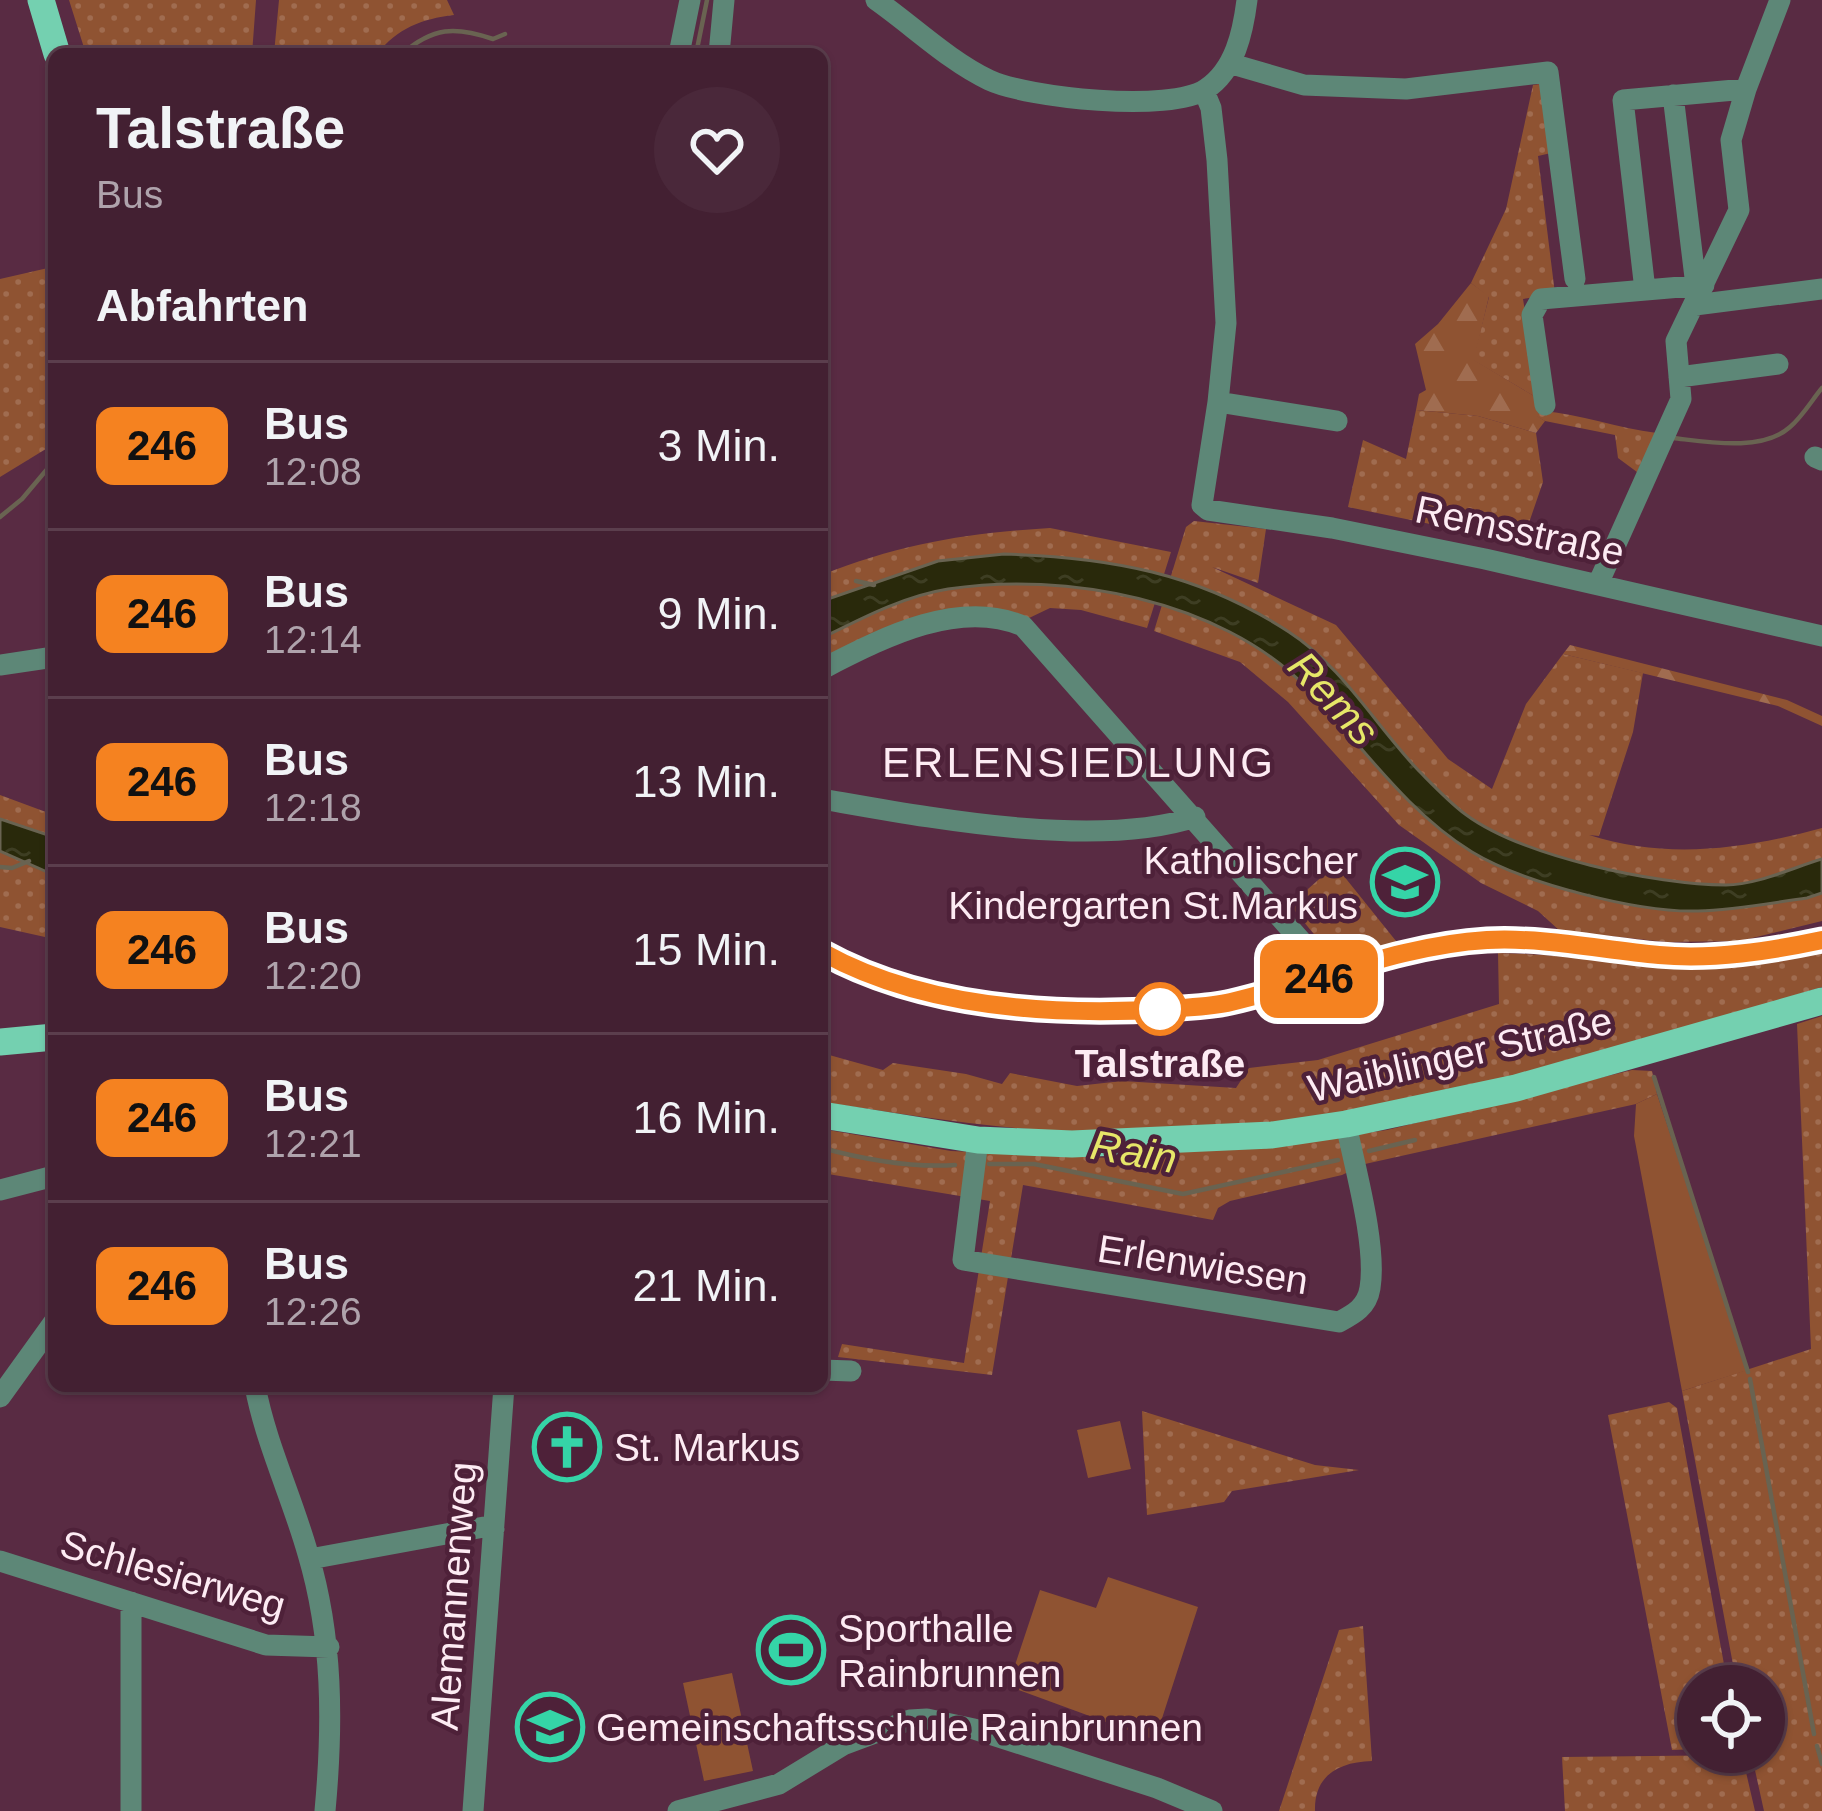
<!DOCTYPE html>
<html lang="de">
<head>
<meta charset="utf-8">
<style>
	:root { --surface:#432032; --page:#4a283a; --text:#f1f3f6; --muted:#afa3ac; --line:#5b3e4d }
	body { margin:0; font-family:Helvetica,sans-serif; background:var(--page); color:var(--text); height:100vh; display:flex; flex-direction:column; font-size:45px; white-space:nowrap }
	* { box-sizing:border-box; margin:0 }
	p { font-size:39px; color:var(--muted) }
	.icon { flex:none; width:66px; height:66px; fill:none; stroke:currentColor; stroke-width:2; stroke-linecap:round; stroke-linejoin:round }
	.map { position:relative; flex:1; overflow:hidden }
	.sheet { position:absolute; left:48px; top:48px; width:780px; height:1344px; display:flex; flex-direction:column; background:var(--surface); border-radius:18px; box-shadow:0 3px 9px #0004,0 0 0 3px var(--line) }
	.sheet>* { flex:none }
	.badge { padding:0 24px; border-radius:18px; font-size:42px; line-height:78px }
	.tools { position:absolute; left:1677px; top:1665px; display:grid; gap:24px }
	.tools a { display:grid; place-items:center; width:108px; height:108px; border-radius:50%; background:var(--surface); box-shadow:0 3px 9px #0004,0 0 0 3px var(--line); font-size:60px }
	.map>.badge { position:absolute; translate:-50% -50%; box-shadow:0 0 0 6px #fff }
	h2 { padding:0 48px; font-size:45px; line-height:108px }
	.round { display:grid; place-items:center; flex:none; width:126px; height:126px; border-radius:63px; background:var(--page) }
	.headline { display:flex; align-items:center; justify-content:space-between; height:204px; padding:0 48px }
	h1 { font-size:57px; font-weight:700; line-height:90px }
	ul { padding:0; list-style:none }
	li { display:flex; align-items:center; gap:36px; height:168px; padding:0 48px; border-top:3px solid var(--line) }
	li div { flex:1 }
	li b { display:block; font-size:45px }
	li em { font-style:normal }
	li .badge { min-width:132px; font-weight:700; text-align:center }
	.map>svg:first-child { display:block }
	.grass { fill:url(#grass-dots) }
	.forest { fill:url(#forest-firs) }
	.garden { fill:#8f5332 }
	.water { fill:url(#water-ripples); stroke:#696351; stroke-width:3 }
	.lines { fill:none; stroke-linecap:round; stroke-linejoin:round }
	.stream { stroke:#696351; stroke-width:4.5 }
	.minor { stroke:#5d8777; stroke-width:21 }
	.major { stroke:#74d0b0; stroke-width:27 }
	.line-casing { stroke:#fff; stroke-width:27 }
	.line { stroke:#f58220; stroke-width:18 }
	.stop-dot { fill:#fff; stroke:#f58220; stroke-width:6 }
	.labels { text-anchor:middle; stroke-width:9; stroke-linejoin:round; paint-order:stroke }
	.street-label { font-size:39px; fill:#fdebf3; stroke:#4e2139 }
	.poi-label { font-size:39px; fill:#fdebf3; stroke:#4e2139; text-anchor:start }
	.stop-label { font-size:39px; font-weight:bold; fill:#fdebf3; stroke:#4e2139 }
	.water-label { font-size:42px; font-style:italic; fill:#e6e668; stroke:#4e2139 }
	.neighbourhood-label { font-size:42px; letter-spacing:3px; fill:#fdebf3; stroke:#4e2139 }
</style>
</head>
<body>
<div class="map">
<svg width="1822" height="1811" viewBox="0 0 1822 1811">
	<defs>
		<pattern id="grass-dots" width="8" height="8" patternUnits="userSpaceOnUse" patternTransform="scale(3)"><rect width="8" height="8" fill="#8f5332"/><path d="M2 2h.1M6 6h.1" fill="none" stroke="#a06c50" stroke-width="1.8" stroke-linecap="round"/></pattern>
		<pattern id="forest-firs" width="22" height="20" patternUnits="userSpaceOnUse" patternTransform="scale(3)"><rect width="22" height="20" fill="#8f5332"/><path d="M5 1l3.5 6h-7zM16 11l3.5 6h-7z" fill="#a06c50"/></pattern>
		<pattern id="water-ripples" width="26" height="14" patternUnits="userSpaceOnUse" patternTransform="scale(3)"><rect width="26" height="14" fill="#29290b"/><path d="M2 4q2-2 4 0t4 0M15 11q2-2 4 0t4 0" fill="none" stroke="#3e3e23"/></pattern>
	</defs>
	<rect width="100%" height="100%" fill="#592b43"/>
	<path class="grass" d="M69,0H256L252,54H86Z
		M279,0H447L454,15C421,19 398,28 377,54H274Z
		M1540,84L1551,153L1538,156L1555,294L1523,299L1539,399L1473,360L1489,297L1471,283L1506,209L1533,85Z
		M48,268L54,292V444L0,477V279Z
		M1416,410L1478,416L1536,433L1543,482L1522,543L1348,507L1363,440L1406,459Z
		M1541,411C1581,414 1617,428 1657,433L1637,472L1618,458L1615,435L1545,421L1536,416Z
		M1194,521L1266,529L1258,583L1212,567L1336,625L1448,759L1492,789L1526,704L1563,654L1643,673L1633,732L1599,836L1589,835C1667,860 1745,849 1822,828V921L1740,941L1667,942L1560,931L1538,911L1481,883L1399,825L1288,702L1240,662L1154,631L1186,527Z
		M1050,528L1171,552L1147,628L1081,610L1050,608L1027,619L982,609L822,663V575C900,544 966,533 1050,528Z
		M0,795L54,815V939L0,927Z
		M1335,865L1400,946C1327,964 1338,962 1290,905Z
		M1822,952V987C1689,1027 1556,1073 1419,1100C1324,1119 1226,1129 1130,1132C1027,1135 923,1117 822,1102V1053L883,1070L893,1063L966,1074L1002,1084L1010,1073L1077,1086L1122,1081L1236,1088L1249,1068L1318,1060L1499,1004L1498,953C1606,955 1715,980 1822,952Z
		M1822,1016V1811H1764L1751,1752H1764V1686H1737L1682,1391L1811,1349L1797,1024Z
		M1632,1070L1652,1071L1657,1094L1636,1104L1365,1164L1342,1175L1230,1201L1218,1208L1213,1220L1023,1185L992,1375L838,1357L842,1344L964,1363L990,1201L822,1173V1129L951,1151L1111,1158L1310,1141L1387,1130Z
		M1669,1402L1677,1408L1728,1686H1698V1749L1672,1750L1608,1415Z
		M1142,1411L1315,1465L1359,1470L1232,1491L1224,1502L1147,1515Z
		M1363,1626L1372,1761C1339,1762 1314,1775 1315,1811H1279L1339,1630Z
		M1742,1755L1755,1811H1565L1562,1757Z"/>
	<path class="forest" d="M1471,283L1489,296L1474,360L1539,399L1541,411L1537,416L1545,421L1536,433L1478,416L1416,410L1419,394L1426,390L1415,344L1438,324Z
		M1570,645L1787,700L1822,716V726L1778,706L1563,654Z"/>
	<path class="garden" d="M1657,1094L1748,1370L1682,1391L1634,1136L1636,1104Z
		M1120,1421L1131,1469L1088,1478L1077,1430Z
		M1108,1577L1198,1607L1155,1740L1008,1686L1040,1590L1096,1608Z
		M732,1673L753,1771L704,1781L683,1683Z"/>
	<path class="water" d="M1004,554C1109,557 1199,573 1289,632C1343,667 1375,725 1419,771C1433,785 1449,802 1465,814C1521,856 1656,885 1726,885C1756,885 1792,868 1822,859V893L1807,898C1771,903 1734,910 1698,911C1639,913 1523,883 1472,852C1404,810 1360,742 1305,686C1220,600 1065,571 948,589C904,596 862,618 822,638V601L938,561Z
		M0,819L54,837V875L0,851Z"/>
	<g class="lines">
		<path class="stream" d="M402,54C433,27 455,26 493,39L505,34
			M696,54L707,0
			M1673,438C1708,442 1762,452 1790,427C1802,417 1812,400 1822,388
			M0,517L22,499L54,461
			M856,581L874,585
			M0,867L12,868L29,861
			M1654,1077L1748,1372
			M822,1148C866,1160 910,1168 955,1165
			M1369,1151L1415,1140
			M989,1164H1034L1183,1194L1338,1160
			M1750,1379L1814,1734
			M1817,1746L1822,1764"/>
		<path class="minor" d="M876,0C913,26 949,61 989,80C1027,98 1171,113 1206,89C1235,70 1243,32 1247,0
			M679,54L690,0
			M719,54L724,0
			M1232,64L1304,85L1406,89L1548,72L1575,279
			M1746,89L1780,0
			M1204,91L1211,108L1217,160L1226,323L1218,402L1202,505L1208,510L1332,528L1485,559L1822,636
			M1673,95L1696,286
			M1695,305L1822,289
			M1679,377L1778,364
			M1218,402L1337,421
			M1545,405L1532,315L1541,299L1704,285
			M1815,457L1822,460
			M1598,584L1681,399L1676,341L1739,210L1731,140L1746,89L1623,100L1645,290
			M0,665L54,657
			M822,669C881,639 957,598 1023,626L1332,976
			M822,799C926,817 1095,850 1195,817
			M822,952C924,1008 1054,1017 1168,1009C1189,1007 1211,1007 1231,1002C1317,982 1400,946 1487,940C1545,937 1602,950 1659,955C1713,960 1770,951 1822,940
			M978,1140L963,1260L1339,1322C1354,1314 1367,1307 1370,1288C1377,1246 1355,1168 1346,1124
			M0,1190L54,1176
			M822,1370L851,1371
			M255,1386C266,1444 292,1497 308,1554C333,1638 333,1724 325,1811
			M0,1397L54,1322
			M310,1559L484,1527L494,1529
			M0,1561L266,1645L329,1647
			M131,1602V1811
			M473,1811L504,1386
			M678,1811L779,1784L843,1745L910,1720L927,1719L974,1729L1157,1788L1212,1811"/>
		<path class="major" d="M41,0L57,54
			M0,1042L54,1037
			M822,1115L978,1140L1072,1144L1272,1135L1346,1124L1516,1088L1822,1001"/>
	</g>
	<g class="lines">
		<defs>
			<path id="line" d="M822,952C924,1009 1054,1016 1168,1009C1189,1007 1211,1007 1231,1002C1317,982 1400,945 1487,940C1545,937 1602,950 1659,955C1713,960 1770,951 1822,940"/>
		</defs>
		<use href="#line" class="line-casing"/>
		<use href="#line" class="line"/>
	</g>
	<defs>
		<symbol id="school-ring" viewBox="-11 -11 22 22"><circle r="9.5" fill="#4e2139" stroke="#35d4a7" stroke-width="1.5"/><path d="M0-5L7-2L0 1L-7-2ZM-4 1L0 2.5L4 1V4Q0 6-4 4Z" fill="#35d4a7"/></symbol>
		<symbol id="church-ring" viewBox="-11 -11 22 22"><circle r="9.5" fill="#4e2139" stroke="#35d4a7" stroke-width="1.5"/><path d="M-1.2-6h2.4v3.5h3.3v2.4h-3.3V6h-2.4V-.1h-3.3v-2.4h3.3Z" fill="#35d4a7"/></symbol>
		<symbol id="stadium-ring" viewBox="-11 -11 22 22"><circle r="9.5" fill="#4e2139" stroke="#35d4a7" stroke-width="1.5"/><path d="M0-5a6.5 5 0 1 0 0 10a6.5 5 0 1 0 0-10ZM-3.5-1.8h7v3.6h-7Z" fill="#35d4a7"/></symbol>
	</defs>
	<g fill-rule="evenodd">
		<use href="#school-ring" x="1367" y="844" width="76" height="76"/>
		<use href="#church-ring" x="529" y="1409" width="76" height="76"/>
		<use href="#stadium-ring" x="753" y="1612" width="76" height="76"/>
		<use href="#school-ring" x="512" y="1689" width="76" height="76"/>
	</g>
	<circle class="stop-dot" cx="1160" cy="1009" r="24"/>
	<g class="labels">
		<g class="street-label">
			<text transform="translate(1520 530) rotate(12)" y="14">Remsstraße</text>
			<text transform="translate(1460 1054) rotate(-13)" y="14">Waiblinger Straße</text>
			<text transform="translate(1203 1264) rotate(9)" y="14">Erlenwiesen</text>
			<text transform="translate(173 1574) rotate(16)" y="14">Schlesierweg</text>
			<text transform="translate(453 1596) rotate(-86)" y="14">Alemannenweg</text>
		</g>
		<g class="poi-label">
			<text x="1358" y="874" text-anchor="end">Katholischer<tspan x="1358" dy="45">Kindergarten St.Markus</tspan></text>
			<text x="614" y="1461">St. Markus</text>
			<text x="838" y="1642">Sporthalle<tspan x="838" dy="45">Rainbrunnen</tspan></text>
			<text x="596" y="1741">Gemeinschaftsschule Rainbrunnen</text>
		</g>
		<g class="stop-label">
			<text x="1160" y="1077">Talstraße</text>
		</g>
		<g class="water-label">
			<text transform="translate(1334 698) rotate(47)" y="15">Rems</text>
			<text transform="translate(1134 1151) rotate(10)" y="15">Rain</text>
		</g>
		<g class="neighbourhood-label">
			<text x="1079" y="777">ERLENSIEDLUNG</text>
		</g>
	</g>
</svg>
<div class="tools">
<a><svg class="icon" aria-label="locate" viewBox="0 0 24 24"><circle cx="12" cy="12" r="6"/><path d="M12 2v4M12 18v4M2 12h4M18 12h4"/></svg></a>
</div>
<b class="badge" style="left:1319px;top:979px;background:#f58220;color:#111">246</b>
<section class="sheet">
<div class="headline"><div><h1>Talstraße</h1><p>Bus</p></div><a class="round"><svg class="icon" aria-label="heart" viewBox="0 0 24 24"><path d="M12 20l-8-8c-3-5 5-10 8-4 3-6 11-1 8 4z"/></svg></a></div>
<h2>Abfahrten</h2>
<ul>
<li><span class="badge" style="background:#f58220;color:#111">246</span><div><b>Bus</b><p>12:08</p></div><em>3 Min.</em></li>
<li><span class="badge" style="background:#f58220;color:#111">246</span><div><b>Bus</b><p>12:14</p></div><em>9 Min.</em></li>
<li><span class="badge" style="background:#f58220;color:#111">246</span><div><b>Bus</b><p>12:18</p></div><em>13 Min.</em></li>
<li><span class="badge" style="background:#f58220;color:#111">246</span><div><b>Bus</b><p>12:20</p></div><em>15 Min.</em></li>
<li><span class="badge" style="background:#f58220;color:#111">246</span><div><b>Bus</b><p>12:21</p></div><em>16 Min.</em></li>
<li><span class="badge" style="background:#f58220;color:#111">246</span><div><b>Bus</b><p>12:26</p></div><em>21 Min.</em></li>
</ul>
</section>
</div>
</body>
</html>
